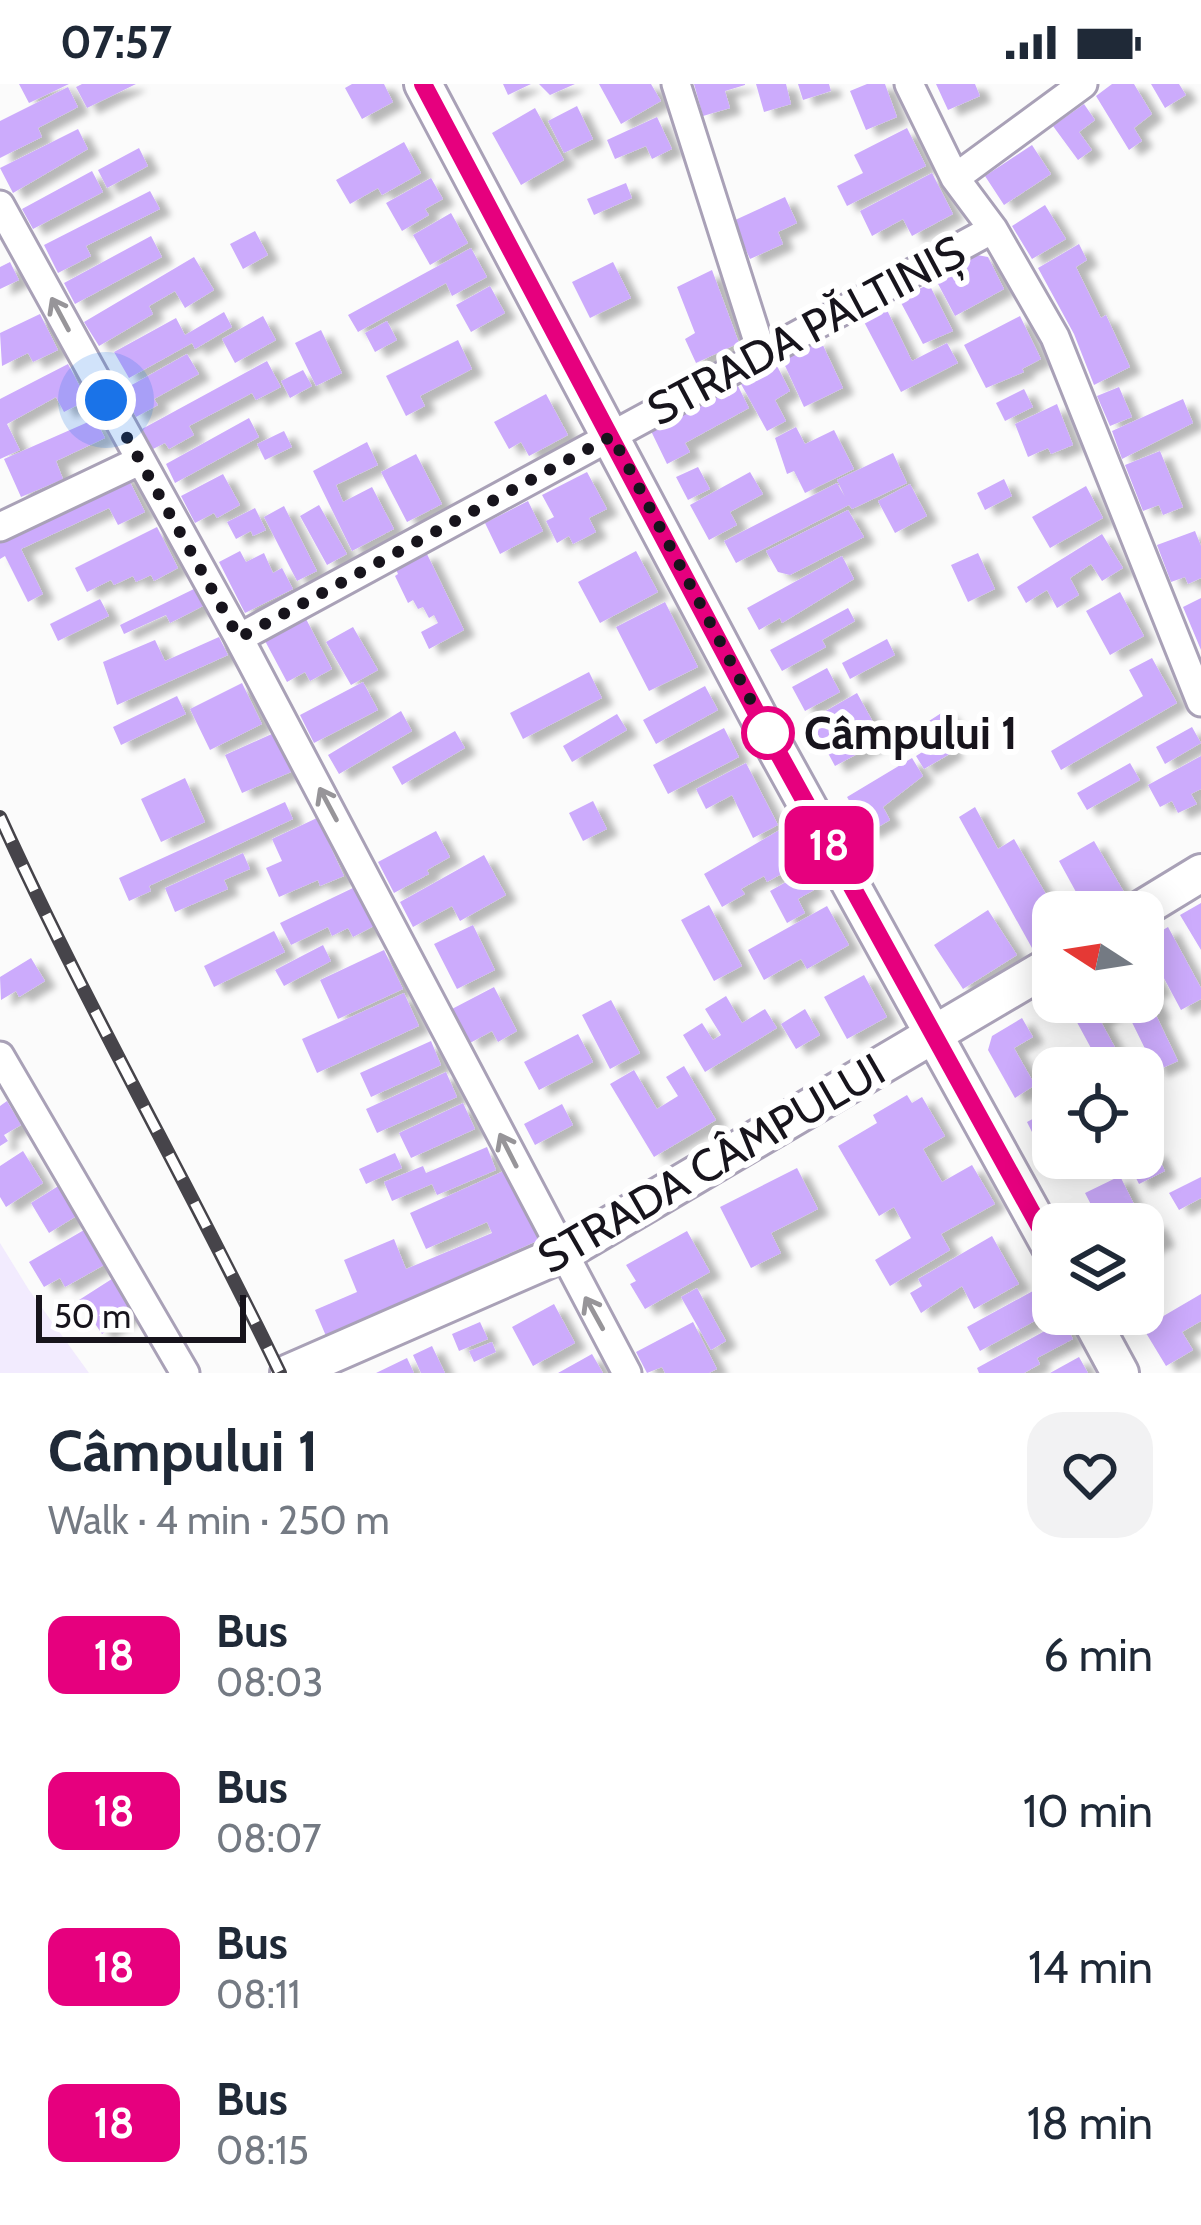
<!DOCTYPE html>
<html lang="en">
<head>
<meta charset="utf-8">
<style>
	:root { --surface:#fff; --page:#f2f2f3; --text:#1f2937; --muted:#747a83 }
	body { margin:0; font-family:Cabin,sans-serif; background:var(--page); color:var(--text); height:100vh; display:flex; flex-direction:column; font-size:45px; white-space:nowrap }
	* { box-sizing:border-box; margin:0 }
	p { font-size:39px; color:var(--muted) }
	.icon { flex:none; width:66px; height:66px; fill:none; stroke:currentColor; stroke-width:2; stroke-linecap:round; stroke-linejoin:round }
	.map { position:relative; height:1289px; overflow:hidden }
	.sheet { display:flex; flex-direction:column; background:var(--surface); flex:1 }
	.sheet>* { flex:none }
	.badge { padding:0 24px; border-radius:18px; font-size:42px; line-height:78px }
	.needle { width:78px; rotate:282deg }
	.controls { position:absolute; left:1032px; top:807px; display:grid; gap:24px }
	.controls a { display:grid; place-items:center; width:132px; height:132px; border-radius:24px; background:var(--surface); box-shadow:0 6px 30px #0003; font-size:60px }
	.scale { position:absolute; left:36px; bottom:30px; width:210px; box-sizing:border-box; padding-left:12px; border:6px solid #17141c; border-top:0; font-size:33px; line-height:42px; white-space:nowrap; color:#17141c; -webkit-text-stroke:9px #fff; paint-order:stroke }
	.you { position:absolute; width:60px; height:60px; margin:-30px; border:9px solid #fff; border-radius:50%; background:#1a73e8; box-shadow:0 0 0 18px #1a73e833 }
	.map>.badge { position:absolute; translate:-50% -50%; box-shadow:0 0 0 6px #fff }
	.round { display:grid; place-items:center; flex:none; width:126px; height:126px; border-radius:36px; background:var(--page) }
	.headline { display:flex; align-items:center; justify-content:space-between; height:204px; padding:0 48px }
	h1 { font-size:57px; font-weight:700; line-height:90px }
	ul { padding:0; list-style:none }
	li { display:flex; align-items:center; gap:36px; height:156px; padding:0 48px }
	li div { flex:1 }
	li b { display:block; font-size:45px }
	li em { font-style:normal }
	li .badge { min-width:132px; font-weight:700; text-align:center }
	.status { display:flex; justify-content:space-between; align-items:center; height:84px; padding:0 60px; background:var(--surface); direction:ltr }
	.status svg { height:33px; fill:currentColor }
	.map>svg:first-child { display:block }
	.built { fill:#f2ebfe }
	.building { fill:#ccabfc; filter:url(#shadow) }
	.lines { fill:none; stroke-linecap:round; stroke-linejoin:round }
	.street-casing { stroke:#a9a1b7; stroke-width:33 }
	.secondary-casing { stroke:#a9a1b7; stroke-width:42 }
	.street { stroke:#fff; stroke-width:27 }
	.secondary { stroke:#fff; stroke-width:36 }
	.rail-casing { stroke:#46444a; stroke-width:14 }
	.rail { stroke:#fff; stroke-width:9; stroke-dasharray:27; stroke-linecap:butt }
	.oneway { stroke:#979599 }
	.line-casing { stroke:#fff; stroke-width:27 }
	.line { stroke:#e6007e; stroke-width:18 }
	.walk { stroke:#17141c; stroke-width:12; stroke-dasharray:0 21.6 }
	.stop-dot { fill:#fff; stroke:#e6007e; stroke-width:6 }
	.labels { text-anchor:middle; stroke-width:12; stroke-linejoin:round; paint-order:stroke }
	.street-label { font-size:45px; fill:#17141c; stroke:#fff }
	.stop-label { font-size:45px; font-weight:bold; fill:#17141c; stroke:#fff; text-anchor:start }
</style>
</head>
<body>
<div class="status"><b>07:57</b><svg viewBox="0 0 49 12"><path d="M0 12V9h3v3zM5 12V6h3v6zM10 12V3h3v9zM15 12V0h3v12zM26 1h20v11H26zM47 4h2v5h-2z"/></svg></div>
<div class="map">
<svg width="1201" height="1289" viewBox="0 0 1201 1289">
	<defs>
		<filter id="shadow"><feDropShadow dx="11" dy="6" stdDeviation="3" flood-color="#0004"/></filter>
	</defs>
	<rect width="100%" height="100%" fill="#fbfbfb"/>
	<path class="built" d="M0,1159L29,1206L89,1289H0Z"/>
	<path class="building" d="M19,0H69L29,19Z
		M82,0H136L87,24L76,3Z
		M352,0H384L393,18L362,35L345,4Z
		M503,0H531L508,11Z
		M539,0H575L550,11Z
		M599,0H651L661,17L621,40Z
		M694,0H745V1L725,7L730,24L703,32Z
		M756,0H786L791,20L764,28Z
		M798,0H829L831,7L803,16Z
		M867,0H885L897,33L866,46L850,7Z
		M936,0H975L980,12L948,26Z
		M1112,0H1134L1152,30L1134,44L1142,57L1129,66L1096,12Z
		M1151,0H1179L1186,11L1165,24Z
		M68,3L78,23L38,44L42,53L0,74V37Z
		M1084,20L1095,36L1079,48L1092,66L1078,76L1053,42Z
		M577,22L593,55L564,69L548,37Z
		M535,24L564,76L521,101L492,49Z
		M657,33L672,65L652,75L646,62L615,75L607,56Z
		M907,44L926,82L847,122L837,102L863,89L854,71Z
		M78,45L88,65L13,109L0,84Z
		M404,58L421,89L382,111L378,104L350,120L336,96Z
		M1032,61L1051,90L1004,121L985,92Z
		M139,64L148,82L107,104L98,86Z
		M92,87L103,108L33,145L22,125Z
		M932,89L953,130L912,152L903,135L872,152L860,127Z
		M431,94L443,115L425,125L429,131L402,147L386,119Z
		M626,99L632,114L594,131L587,115Z
		M150,107L160,125L86,162L91,172L58,189L44,161Z
		M785,113L797,139L778,148L783,160L750,175L733,137Z
		M1045,121L1066,155L1032,175L1012,142Z
		M451,129L468,159L430,181L413,151Z
		M255,147L268,171L243,185L230,160Z
		M151,152L162,173L75,220L64,199Z
		M1079,160L1087,176L1076,183L1101,234L1106,231L1130,283L1094,301L1074,250L1038,184Z
		M471,164L487,193L452,212L446,199L358,248L348,231Z
		M977,171L988,173L1004,205L955,232L936,196Z
		M194,173L214,206L185,224L175,207L149,222L153,230L99,262L84,238Z
		M10,178L19,196L0,205V183Z
		M613,178L631,214L590,234L572,198Z
		M712,186L739,259L696,279L685,255L695,249L677,203Z
		M929,200L953,247L923,260L899,215Z
		M490,202L505,229L471,248L456,221Z
		M886,224L912,277L947,259L958,279L901,308L863,236Z
		M224,228L232,243L195,265L192,259L129,294L114,268L176,234L185,251Z
		M40,230L58,266L33,278L28,269L2,282L0,249Z
		M263,232L276,256L235,279L222,255Z
		M1020,232L1041,275L1022,285L1024,288L986,304L964,261Z
		M387,237L397,256L375,268L365,249Z
		M321,246L342,289L316,302L295,259Z
		M820,255L843,304L804,323L781,273Z
		M458,256L472,285L420,312L425,322L406,332L386,292Z
		M187,270L199,290L154,315L158,321L136,333L121,307Z
		M267,277L281,303L256,316L252,309L189,342L194,351L169,365L165,359L153,365L142,345Z
		M68,280L87,316L64,328L56,313L7,340L20,366L0,375V315Z
		M776,280L790,307L775,316L786,337L767,347L741,300Z
		M303,286L312,302L290,314L281,297Z
		M738,302L749,324L685,359L690,368L667,380L651,347Z
		M1119,303L1132,333L1110,342L1097,312Z
		M1024,305L1033,323L1005,337L996,319Z
		M546,310L568,351L529,372L521,358L509,365L494,338Z
		M1183,315L1193,339L1122,375L1112,347Z
		M1057,320L1073,361L1051,370L1048,364L1028,373L1015,340Z
		M249,334L259,353L175,399L166,380Z
		M95,335L105,354L56,377L63,395L21,413L4,375Z
		M796,343L805,360L834,346L854,385L805,409L794,387L787,390L775,354Z
		M284,347L292,363L265,376L257,360Z
		M367,358L378,381L336,401L343,418L372,403L394,445L352,467L313,387Z
		M1160,367L1183,423L1163,431L1159,421L1143,427L1125,381Z
		M893,369L907,399L852,425L849,421L736,479L724,457L837,399L845,413L837,396Z
		M416,370L442,420L407,438L381,388Z
		M698,383L710,405L688,416L676,393Z
		M125,388L145,428L118,441L109,424L21,465L43,510L28,518L5,472L0,475V455Z
		M587,388L607,425L589,434L596,448L573,460L569,452L557,459L546,437L554,433L542,411Z
		M750,388L763,410L730,428L737,441L709,456L690,421Z
		M223,390L240,421L217,434L214,429L195,439L181,412Z
		M1004,395L1012,412L985,426L977,409Z
		M910,400L927,432L895,449L878,417Z
		M1086,402L1103,434L1050,464L1032,433Z
		M528,417L543,447L500,470L485,439Z
		M319,421L347,470L327,481L300,432Z
		M284,422L317,487L297,497L264,433Z
		M255,424L266,446L253,452L251,447L236,455L227,438Z
		M848,426L864,453L790,491L778,488L766,467Z
		M157,443L178,484L154,497L151,491L136,498L133,492L114,501L111,496L87,508L75,484Z
		M1195,447L1201,462V494L1188,500L1185,493L1171,498L1157,461Z
		M1102,450L1123,484L1102,497L1091,480L1070,494L1079,511L1057,524L1047,506L1026,519L1017,503Z
		M240,467L246,478L264,469L273,489L282,484L293,505L245,529L219,478Z
		M636,467L658,508L600,539L578,498Z
		M426,468L464,546L429,565L421,548L438,539L434,531L429,534L423,523L418,525L413,516L408,519L395,492L398,490L395,483Z
		M978,469L995,505L968,518L951,481Z
		M842,472L854,495L782,539L780,534L759,546L747,524Z
		M196,504L205,521L170,539L166,531L124,550L120,541Z
		M1120,508L1144,552L1110,571L1086,527Z
		M1201,514V566L1183,523Z
		M100,515L109,532L58,557L50,540Z
		M665,518L698,583L649,607L616,543Z
		M848,524L855,537L822,556L826,563L782,587L770,566Z
		M305,533L332,585L310,597L305,588L287,598L264,555Z
		M353,543L378,586L351,601L326,558Z
		M219,553L228,571L117,621L103,578L155,556L165,577Z
		M887,555L895,571L850,595L842,579Z
		M1152,574L1177,619L1061,686L1051,667L1143,612L1129,586Z
		M827,584L840,608L805,627L792,603Z
		M589,588L602,614L523,655L510,629Z
		M363,598L378,626L314,659L300,631Z
		M242,599L262,640L210,666L190,625Z
		M705,602L718,626L656,660L643,636Z
		M857,609L883,656L835,682L810,636Z
		M177,612L186,630L121,661L113,643Z
		M946,626L957,644L926,663L915,646Z
		M401,627L412,647L339,690L328,671Z
		M617,630L627,646L572,678L563,662Z
		M1192,643L1201,659L1165,680L1156,663Z
		M724,644L739,673L668,710L653,681Z
		M455,647L465,664L402,701L392,683Z
		M274,649L291,688L242,709L225,671Z
		M945,654L953,668L924,685L916,672Z
		M1201,672V705L1191,710L1197,720L1178,729L1172,717L1160,723L1148,701Z
		M912,674L923,692L883,723L890,736L868,749L847,713Z
		M746,679L778,741L753,754L732,711L706,725L696,705Z
		M1130,679L1140,696L1087,726L1077,709Z
		M185,694L205,738L161,758L141,715Z
		M593,717L607,745L583,757L569,729Z
		M285,718L293,735L149,802L151,807L129,817L119,794Z
		M975,723L998,765L1014,755L1054,824L1071,814L1079,828H1053V851L1032,864L959,733Z
		M317,734L344,792L320,802L318,796L279,813L266,784L282,777L272,755Z
		M783,744L803,778L767,798L764,792L741,805L745,810L722,823L704,790Z
		M436,747L450,773L427,786L429,790L394,809L378,778Z
		M1094,757L1124,808L1087,828L1059,777Z
		M243,769L250,785L224,796L228,805L175,828L165,804Z
		M484,771L506,811L460,837L452,822L413,843L400,818Z
		M804,788L814,806L798,815L805,829L787,839L770,807Z
		M355,803L374,842L353,853L348,844L332,852L328,843L291,861L280,839Z
		M1201,819V866L1180,831Z
		M709,821L742,882L714,897L681,836Z
		M827,822L849,861L807,885L801,875L764,896L748,866Z
		M988,826L1017,871L963,905L934,861Z
		M473,841L495,886L457,905L434,860Z
		M1168,843L1201,904V915L1181,926L1144,857Z
		M274,847L285,868L214,903L204,882Z
		M323,861L331,877L284,902L275,886Z
		M384,866L403,905L338,935L320,896Z
		M31,874L45,897L19,913L16,907L1,916L0,893Z
		M1146,878L1160,905L1150,910L1160,929L1156,931L1178,977L1156,987L1122,918H1143V880Z
		M864,891L887,933L847,955L824,913Z
		M494,903L517,947L498,958L492,947L470,959L452,925Z
		M404,909L419,942L317,989L302,955Z
		M726,912L742,939L765,925L777,944L705,988L683,951L702,939L713,956L721,951L705,925Z
		M611,916L640,969L610,985L582,931Z
		M1066,918H1106L1112,929L1100,936L1117,967L1098,977Z
		M805,925L820,951L796,965L781,940Z
		M1022,934L1033,953L1014,964L1035,1001L1015,1014L988,966L992,952Z
		M578,950L593,978L539,1006L524,978Z
		M431,957L441,981L371,1013L360,989Z
		M684,982L716,1036L654,1073L610,1000L634,986L657,1025L678,1012L666,993Z
		M446,988L457,1013L377,1049L366,1025Z
		M907,1011L912,1019L922,1013L945,1052L923,1065L942,1098L972,1081L995,1120L941,1150L950,1166L890,1202L875,1176L911,1154L894,1123L879,1132L838,1062L877,1039L873,1031Z
		M7,1017L21,1041L4,1051L8,1057L0,1062V1022Z
		M463,1019L475,1045L411,1074L399,1049Z
		M562,1020L573,1041L535,1061L524,1040Z
		M1053,1024V1067L1044,1072L1027,1038Z
		M487,1063L496,1086L437,1111L432,1100L392,1117L384,1098L423,1082L426,1089Z
		M1155,1066L1165,1087L1139,1100L1129,1080Z
		M23,1067L43,1099L6,1123L0,1113V1082Z
		M395,1069L402,1084L366,1100L359,1085Z
		M797,1084L818,1125L771,1149L781,1169L751,1184L720,1123Z
		M506,1086L539,1156L326,1252L315,1226L357,1208L344,1176L394,1155L406,1185L492,1149L487,1138L426,1165L410,1129Z
		M1120,1092L1137,1126L1101,1140L1085,1109Z
		M1201,1093V1114L1179,1126L1169,1109Z
		M60,1101L78,1131L49,1149L31,1119Z
		M1154,1137L1164,1156L1143,1168V1143Z
		M84,1146L104,1181L65,1203L60,1194L44,1203L29,1178Z
		M687,1147L710,1188L645,1225L630,1200L636,1197L626,1181Z
		M992,1152L1019,1200L974,1225L962,1202L921,1229L910,1209L922,1202L918,1195Z
		M118,1191L140,1225L102,1250L79,1216Z
		M1042,1202L1053,1227L980,1267L967,1243Z
		M697,1204L726,1257L711,1266L681,1213Z
		M1201,1210V1237L1182,1248L1193,1266L1166,1282L1143,1244Z
		M554,1220L575,1259L533,1282L512,1243Z
		M1063,1237L1073,1255L1037,1274L1040,1280L1024,1289H979L977,1284Z
		M480,1238L488,1255L459,1267L452,1250Z
		M693,1238L717,1285L709,1289H665L662,1283L647,1289L636,1268Z
		M492,1258L496,1268L474,1278L469,1267Z
		M432,1262L445,1289H421L413,1271Z
		M592,1270L603,1289H558Z
		M1079,1273L1088,1289H1050Z
		M407,1274L414,1289H376Z"/>
	<g class="lines">
		<defs>
			<path id="street" d="M676,0L762,270
				M909,0L955,94L993,145L1055,253L1201,618
				M955,94L1083,0
				M0,121L239,554L627,1289
				M0,443L139,377
				M239,554L993,145
				M0,972L185,1289"/>
			<path id="secondary" d="M423,0L765,645L1053,1167
				M1137,828L1201,789
				M1088,1230L1120,1289
				M289,1289L561,1170L1053,880"/>
		</defs>
		<use href="#street" class="street-casing"/>
		<use href="#secondary" class="secondary-casing"/>
		<use href="#street" class="street"/>
		<use href="#secondary" class="secondary"/>
		<defs>
			<path id="rail" d="M0,733C86,922 190,1102 280,1289"/>
		</defs>
		<use href="#rail" class="rail-casing"/>
		<use href="#rail" class="rail"/>
	</g>
	<defs><path id="oneway-shaft" d="M-6 0H5M1.5-3L5.5 0L1.5 3" fill="none" stroke-width="1.6" stroke-linecap="round" stroke-linejoin="round" transform="scale(3)"/></defs>
	<g class="oneway">
		<use href="#oneway-shaft" transform="translate(60 230) rotate(-118)"/>
		<use href="#oneway-shaft" transform="translate(328 720) rotate(-118)"/>
		<use href="#oneway-shaft" transform="translate(508 1066) rotate(-117)"/>
		<use href="#oneway-shaft" transform="translate(594 1229) rotate(-119)"/>
	</g>
	<g class="lines">
		<defs>
			<path id="line" d="M423,0L765,645L1053,1167"/>
		</defs>
		<use href="#line" class="line-casing"/>
		<use href="#line" class="line"/>
		<path class="walk" d="M106,316L239,554L612,352L768,649"/>
	</g>
	<circle class="stop-dot" cx="768" cy="649" r="24"/>
	<g class="labels">
		<g class="street-label">
			<text transform="translate(806 246) rotate(-28)" y="16">STRADA PĂLTINIȘ</text>
			<text transform="translate(711 1079) rotate(-30)" y="16">STRADA CÂMPULUI</text>
		</g>
		<g class="stop-label">
			<text x="804" y="665">Câmpului 1</text>
		</g>
	</g>
</svg>
<div class="controls">
<a><svg class="needle" viewBox="-14 -14 28 28"><path d="M0-13l5 13h-10z" fill="#e53935"/><path d="M0 13l5-13h-10z" fill="#747a83"/></svg></a>
<a><svg class="icon" aria-label="locate" viewBox="0 0 24 24"><circle cx="12" cy="12" r="6"/><path d="M12 2v4M12 18v4M2 12h4M18 12h4"/></svg></a>
<a><svg class="icon" aria-label="layers" viewBox="0 0 24 24"><path d="M12 4l9 5-9 5-9-5zM3 14l9 5 9-5"/></svg></a>
</div>
<div class="scale">50 m</div>
<div class="you" style="left:106px;top:316px"></div>
<b class="badge" style="left:829px;top:761px;background:#e6007e;color:#fff">18</b>
</div>
<section class="sheet">
<div class="headline"><div><h1>Câmpului 1</h1><p>Walk · 4 min · 250 m</p></div><a class="round"><svg class="icon" aria-label="heart" viewBox="0 0 24 24"><path d="M12 20l-8-8c-3-5 5-10 8-4 3-6 11-1 8 4z"/></svg></a></div>
<ul>
<li><span class="badge" style="background:#e6007e;color:#fff">18</span><div><b>Bus</b><p>08:03</p></div><em>6 min</em></li>
<li><span class="badge" style="background:#e6007e;color:#fff">18</span><div><b>Bus</b><p>08:07</p></div><em>10 min</em></li>
<li><span class="badge" style="background:#e6007e;color:#fff">18</span><div><b>Bus</b><p>08:11</p></div><em>14 min</em></li>
<li><span class="badge" style="background:#e6007e;color:#fff">18</span><div><b>Bus</b><p>08:15</p></div><em>18 min</em></li>
</ul>
</section>
</body>
</html>
